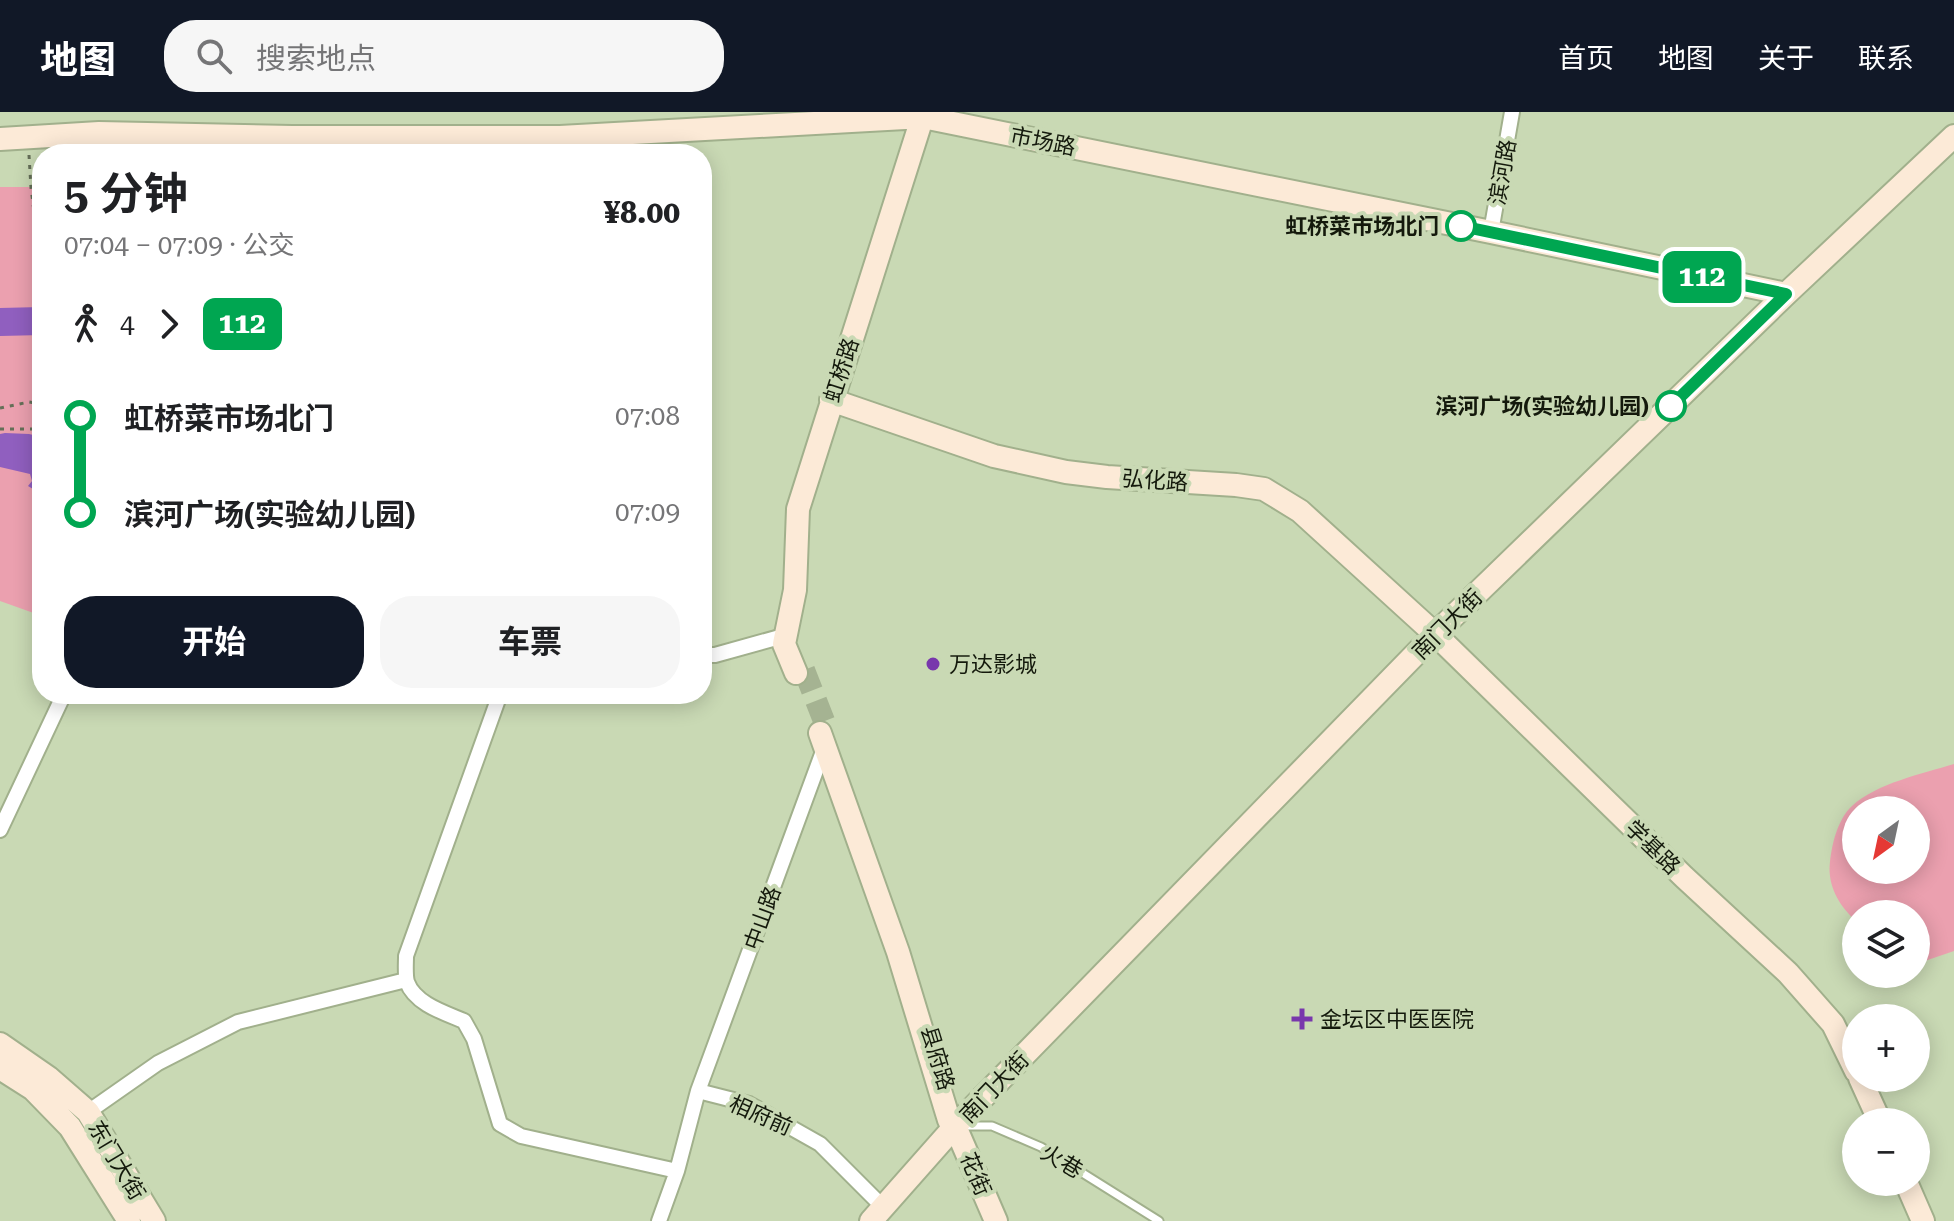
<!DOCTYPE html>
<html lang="zh">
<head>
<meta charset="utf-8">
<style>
	:root { --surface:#fff; --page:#f6f6f6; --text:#202124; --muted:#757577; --accent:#111827 }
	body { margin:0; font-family:"Roboto Serif","Noto Sans SC",serif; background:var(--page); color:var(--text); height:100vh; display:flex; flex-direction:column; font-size:30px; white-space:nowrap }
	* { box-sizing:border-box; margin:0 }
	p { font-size:26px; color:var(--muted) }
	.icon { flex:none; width:44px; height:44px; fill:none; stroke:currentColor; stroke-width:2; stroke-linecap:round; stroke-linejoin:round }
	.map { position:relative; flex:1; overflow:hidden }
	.panel { position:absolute; left:32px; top:32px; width:680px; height:560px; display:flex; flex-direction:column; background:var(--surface); border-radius:32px; box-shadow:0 4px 20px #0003 }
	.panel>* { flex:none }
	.badge { padding:0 16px; border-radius:12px; font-size:28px; line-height:52px }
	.needle { width:52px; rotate:213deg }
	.tools { position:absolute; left:1842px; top:684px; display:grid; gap:16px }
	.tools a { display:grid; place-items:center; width:88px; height:88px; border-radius:50%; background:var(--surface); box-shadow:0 4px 20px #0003; font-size:40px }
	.map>.badge { position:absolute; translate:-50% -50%; box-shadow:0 0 0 4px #fff }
	.legs { display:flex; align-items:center; gap:12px; height:88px; padding:0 32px; font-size:26px }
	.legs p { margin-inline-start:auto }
	.head { display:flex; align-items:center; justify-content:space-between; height:136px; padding:0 32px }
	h1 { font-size:44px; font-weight:700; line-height:60px }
	.cta { display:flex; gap:16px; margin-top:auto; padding:16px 32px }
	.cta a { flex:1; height:92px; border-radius:32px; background:var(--accent); color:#fff; font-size:32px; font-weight:700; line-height:92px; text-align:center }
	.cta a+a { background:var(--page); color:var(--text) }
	ul { padding:0 32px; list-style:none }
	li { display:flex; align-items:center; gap:28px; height:96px; font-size:30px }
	li i { display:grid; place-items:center; width:12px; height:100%; margin:0 10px; background:currentColor }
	li i::after { content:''; width:20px; height:20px; margin:-10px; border:6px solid; border-radius:50%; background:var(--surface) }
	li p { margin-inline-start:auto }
	li:first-child i { background:linear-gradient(#0000 50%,currentColor 0) }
	li:last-child i { background:linear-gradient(currentColor 50%,#0000 0) }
	header { display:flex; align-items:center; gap:48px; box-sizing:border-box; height:112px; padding:0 40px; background:var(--accent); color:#fff }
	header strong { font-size:38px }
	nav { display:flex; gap:44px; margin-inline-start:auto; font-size:28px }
	.search { width:560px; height:72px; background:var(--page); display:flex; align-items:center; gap:20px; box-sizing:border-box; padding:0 28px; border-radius:32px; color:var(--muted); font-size:30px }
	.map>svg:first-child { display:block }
	.green { fill:#eba0af; fill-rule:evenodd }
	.water { fill:#905fbf }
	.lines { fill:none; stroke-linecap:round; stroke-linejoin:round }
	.river { stroke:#905fbf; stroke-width:28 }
	.secondary-tunnel { stroke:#a5b392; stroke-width:22; stroke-dasharray:22 11; stroke-linecap:butt }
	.lane-casing { stroke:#a1b08c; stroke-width:11 }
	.street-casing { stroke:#a1b08c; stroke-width:18 }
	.secondary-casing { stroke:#a1b08c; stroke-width:26 }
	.path { stroke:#656f58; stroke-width:3; stroke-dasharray:4 6; stroke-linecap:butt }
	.lane { stroke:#fff; stroke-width:7 }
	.street { stroke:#fff; stroke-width:14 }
	.secondary { stroke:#fcead7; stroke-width:22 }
	.line-1-casing { stroke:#fff; stroke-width:18 }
	.line-1 { stroke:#00a651; stroke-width:12 }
	.stop-1-dot { fill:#fff; stroke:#00a651; stroke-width:4 }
	.poi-dot { fill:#7837ac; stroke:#c9d9b4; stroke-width:3 }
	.labels { text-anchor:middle; stroke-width:8; stroke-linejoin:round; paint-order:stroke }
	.street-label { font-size:22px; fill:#14190c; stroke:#c9d9b4 }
	.stop-label { font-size:22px; font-weight:bold; fill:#14190c; stroke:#c9d9b4; text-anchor:end }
	.poi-label { font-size:22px; fill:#14190c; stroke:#c9d9b4; text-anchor:start }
</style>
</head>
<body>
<header>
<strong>地图</strong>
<div class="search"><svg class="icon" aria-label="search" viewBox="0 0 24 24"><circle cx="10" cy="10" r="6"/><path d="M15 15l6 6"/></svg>搜索地点</div>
<nav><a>首页</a><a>地图</a><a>关于</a><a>联系</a></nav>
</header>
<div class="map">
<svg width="1954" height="1109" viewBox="0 0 1954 1109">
	<rect width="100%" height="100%" fill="#c9d9b4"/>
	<path class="green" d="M0,75H42V504L0,489Z
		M1954,652V839L1916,852V802H1856V809C1839,794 1827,773 1830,750C1832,731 1838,707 1852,694C1877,671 1922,662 1954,652ZM1856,698H1916V758H1856Z"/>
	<path class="water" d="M5,321L29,322L42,325V376L33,377L28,374L32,369L30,362L0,355V322Z"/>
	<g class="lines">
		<path class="river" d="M0,210L42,209"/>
		<path class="secondary-tunnel" d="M804,558L828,619"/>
		<defs>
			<path id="lane" d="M962,1014H992L1041,1035L1159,1109"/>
			<path id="street" d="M1491,120L1512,0
				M702,543H715L787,523
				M500,582L406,844C406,852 405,863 407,870C415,892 445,901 464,909L474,927L500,1012L521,1024L677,1059
				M0,718L64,582
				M698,979L825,634
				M88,1000L158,951L238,910L406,868
				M659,1109L677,1059L698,979L749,992L820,1032L883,1095"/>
			<path id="secondary" d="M0,27L99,21L292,25H560L923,5L1491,120L1786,182
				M831,288L994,344L1066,360L1107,365L1236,373L1264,377L1300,399L1435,522L1684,765L1788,861L1833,912L1856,959
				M796,561L784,532L795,478L798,397L924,0
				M820,621L898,840L949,1008L955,1014L996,1109
				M0,932L49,966L88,1000L154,1109
				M0,956L33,977L70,1015L129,1109
				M1860,966L1880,1010
				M1906,1070L1923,1109
				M871,1109L955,1014L1435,522L1786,182L1954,24"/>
		</defs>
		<use href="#lane" class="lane-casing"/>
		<use href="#street" class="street-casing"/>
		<use href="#secondary" class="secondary-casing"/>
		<path class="path" d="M29,43L31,76L42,162
			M37,274L41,250
			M0,296L29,290L42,292
			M0,317H33L42,319"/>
		<use href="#lane" class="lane"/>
		<use href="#street" class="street"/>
		<use href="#secondary" class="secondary"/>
	</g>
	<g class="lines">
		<defs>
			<path id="line-1" d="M1461,114L1786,182L1671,294"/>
		</defs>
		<use href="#line-1" class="line-1-casing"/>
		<use href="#line-1" class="line-1"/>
	</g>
	<g class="stop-1-dot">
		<circle cx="1461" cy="114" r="14"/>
		<circle cx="1671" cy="294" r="14"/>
	</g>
	<g class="poi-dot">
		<circle cx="933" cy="552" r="8"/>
		<path d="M1298 895h8v8h8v8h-8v8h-8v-8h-8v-8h8z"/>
	</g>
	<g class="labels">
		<g class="street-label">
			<text transform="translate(1043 29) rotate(11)" y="8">市场路</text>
			<text transform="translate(1502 60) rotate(-80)" y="8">滨河路</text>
			<text transform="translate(841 258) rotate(-72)" y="8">虹桥路</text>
			<text transform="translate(1155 368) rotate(4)" y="8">弘化路</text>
			<text transform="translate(1447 512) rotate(-45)" y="8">南门大街</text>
			<text transform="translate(1653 735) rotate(44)" y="8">学基路</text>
			<text transform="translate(762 806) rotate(-70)" y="8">中山路</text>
			<text transform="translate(938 946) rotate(73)" y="8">县府路</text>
			<text transform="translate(994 975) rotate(-46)" y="8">南门大街</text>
			<text transform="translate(761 1003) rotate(24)" y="8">相府前</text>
			<text transform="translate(117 1048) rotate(59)" y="8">东门大街</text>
			<text transform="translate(1062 1049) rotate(31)" y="8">火巷</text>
			<text transform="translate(976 1062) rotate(67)" y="8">花街</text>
		</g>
		<g class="stop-label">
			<text x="1439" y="122">虹桥菜市场北门</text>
			<text x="1649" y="302">滨河广场(实验幼儿园)</text>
		</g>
		<g class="poi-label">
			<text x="949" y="560">万达影城</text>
			<text x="1320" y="915">金坛区中医医院</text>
		</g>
	</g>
</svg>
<div class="tools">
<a><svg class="needle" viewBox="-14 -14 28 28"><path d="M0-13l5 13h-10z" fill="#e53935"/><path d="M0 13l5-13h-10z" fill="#757577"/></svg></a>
<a><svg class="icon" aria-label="layers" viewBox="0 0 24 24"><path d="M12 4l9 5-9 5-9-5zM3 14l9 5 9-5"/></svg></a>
<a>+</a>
<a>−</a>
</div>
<b class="badge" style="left:1702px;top:165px;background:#00a651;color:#fff">112</b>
<section class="panel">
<div class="head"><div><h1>5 分钟</h1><p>07:04 – 07:09 · 公交</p></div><b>¥8.00</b></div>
<div class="legs"><svg class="icon" aria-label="walk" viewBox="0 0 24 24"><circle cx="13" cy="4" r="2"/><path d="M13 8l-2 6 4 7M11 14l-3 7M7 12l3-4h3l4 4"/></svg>4<svg class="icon" aria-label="forward" viewBox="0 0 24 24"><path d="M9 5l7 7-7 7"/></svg><b class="badge" style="background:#00a651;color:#fff">112</b></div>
<ul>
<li><i style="color:#00a651"></i><b>虹桥菜市场北门</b><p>07:08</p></li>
<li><i style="color:#00a651"></i><b>滨河广场(实验幼儿园)</b><p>07:09</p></li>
</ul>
<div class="cta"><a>开始</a><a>车票</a></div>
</section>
</div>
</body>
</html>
